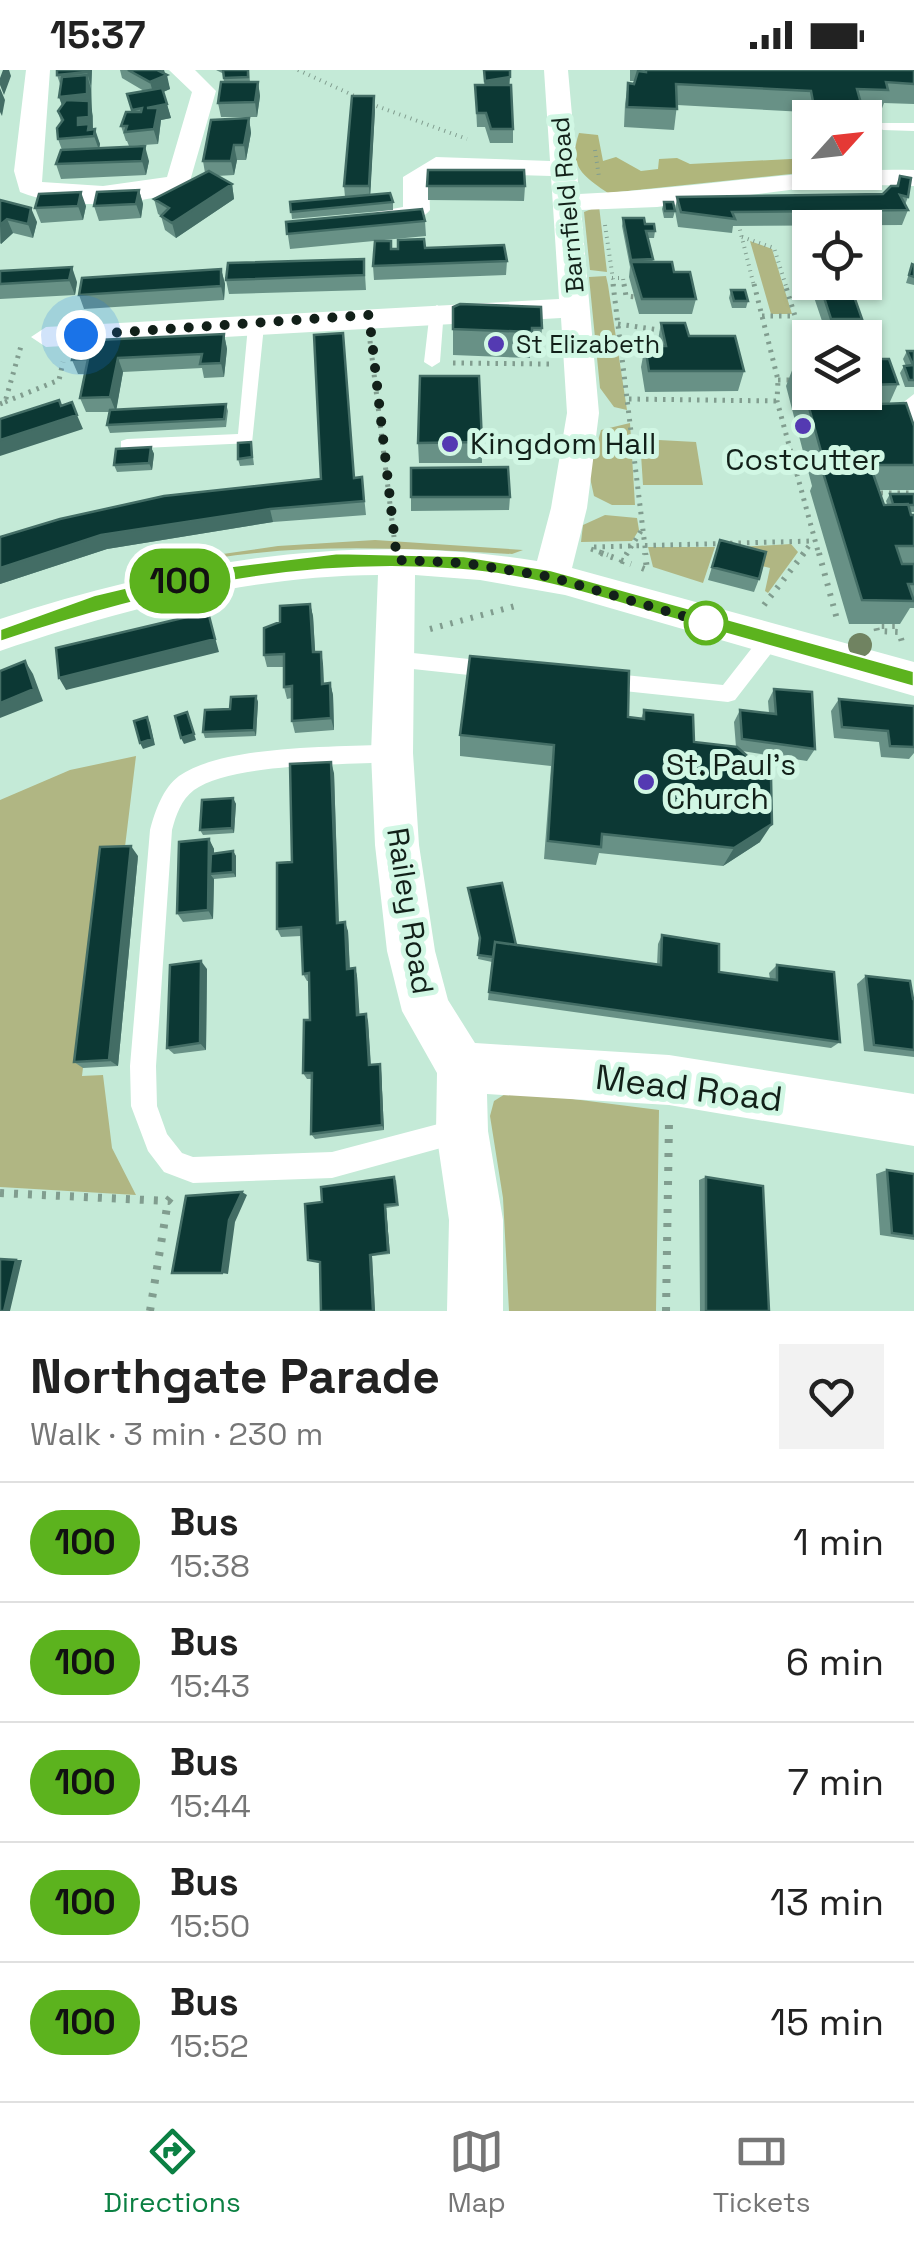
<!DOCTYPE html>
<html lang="en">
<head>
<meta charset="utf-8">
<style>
	:root { --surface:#fff; --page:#f2f2f2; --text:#222; --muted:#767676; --line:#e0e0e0; --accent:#0b8043 }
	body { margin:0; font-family:"Space Grotesk",sans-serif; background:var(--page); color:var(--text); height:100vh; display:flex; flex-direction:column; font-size:38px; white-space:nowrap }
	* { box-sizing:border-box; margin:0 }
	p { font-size:32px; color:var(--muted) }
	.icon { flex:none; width:55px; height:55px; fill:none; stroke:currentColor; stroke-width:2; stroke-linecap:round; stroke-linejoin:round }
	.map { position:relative; height:1241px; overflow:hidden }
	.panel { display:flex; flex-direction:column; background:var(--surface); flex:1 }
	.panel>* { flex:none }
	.badge { padding:0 20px; border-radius:32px; font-size:35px; line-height:65px }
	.needle { width:65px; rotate:63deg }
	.controls { position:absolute; left:792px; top:30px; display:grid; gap:20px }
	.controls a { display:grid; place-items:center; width:90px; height:90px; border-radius:0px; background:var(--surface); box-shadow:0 2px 8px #0004; font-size:50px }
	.you { position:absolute; width:50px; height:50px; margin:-25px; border:8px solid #fff; border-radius:50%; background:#1a73e8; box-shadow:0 0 0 15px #1a73e833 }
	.map>.badge { position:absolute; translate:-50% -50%; box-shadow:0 0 0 5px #fff }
	.round { display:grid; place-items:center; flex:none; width:105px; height:105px; border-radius:0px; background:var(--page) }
	.overview { display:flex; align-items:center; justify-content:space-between; height:170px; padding:0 30px }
	h1 { font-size:48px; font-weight:700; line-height:75px }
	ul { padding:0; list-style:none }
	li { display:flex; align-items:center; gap:30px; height:120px; padding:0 30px; border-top:2px solid var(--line) }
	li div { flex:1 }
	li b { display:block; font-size:38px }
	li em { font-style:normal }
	li .badge { min-width:110px; font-weight:700; text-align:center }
	.status { display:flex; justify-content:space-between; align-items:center; height:70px; padding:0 50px; background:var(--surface); direction:ltr }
	.status svg { height:28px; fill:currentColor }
	.tabs { display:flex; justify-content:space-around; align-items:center; height:140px; border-top:2px solid var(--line); background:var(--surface); font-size:28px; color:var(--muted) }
	.tabs a { display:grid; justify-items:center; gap:5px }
	.tabs .selected { color:var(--accent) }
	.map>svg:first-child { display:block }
	.green { fill:#b0b683 }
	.forest { fill:#b0b67c }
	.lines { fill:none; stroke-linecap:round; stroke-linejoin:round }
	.path-far3 { stroke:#819d8f; stroke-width:4; stroke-dasharray:1 5; stroke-linecap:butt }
	.path-far2 { stroke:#819d8f; stroke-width:5; stroke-dasharray:2.5 6; stroke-linecap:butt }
	.path-far1 { stroke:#819d8f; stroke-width:6; stroke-dasharray:2.5 8; stroke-linecap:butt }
	.path { stroke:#819d8f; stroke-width:8; stroke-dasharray:4 10; stroke-linecap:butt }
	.lane { fill:#fff; fill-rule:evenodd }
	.street { fill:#fff; fill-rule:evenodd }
	.tree { fill:#708361 }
	.wall { fill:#689186 }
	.shaded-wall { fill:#436d65 }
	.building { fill:#0c3834; stroke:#436d65; stroke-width:2.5 }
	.line { fill:#5cb31e; stroke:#fff; stroke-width:2.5 }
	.walk { stroke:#122019; stroke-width:10; stroke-dasharray:0 18 }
	.poi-dot { fill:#543ab2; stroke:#d1f7e4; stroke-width:4 }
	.stop-dot { fill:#fff; stroke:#5cb31e; stroke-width:5 }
	.labels { text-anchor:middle; stroke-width:10; stroke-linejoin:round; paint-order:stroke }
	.far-street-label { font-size:25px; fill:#122019; stroke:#d1f7e4 }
	.far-poi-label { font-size:25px; fill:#122019; stroke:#d1f7e4; text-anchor:start }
	.poi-label { font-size:30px; fill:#122019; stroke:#d1f7e4; text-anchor:start }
	.street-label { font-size:30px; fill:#122019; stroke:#d1f7e4 }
	.near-street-label { font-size:35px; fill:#122019; stroke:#d1f7e4 }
</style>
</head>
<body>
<div class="status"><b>15:37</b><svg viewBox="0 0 49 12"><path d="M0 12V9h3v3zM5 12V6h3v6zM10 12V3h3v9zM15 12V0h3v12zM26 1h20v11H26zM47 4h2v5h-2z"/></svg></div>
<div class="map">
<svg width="914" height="1241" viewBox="0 0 914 1241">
	<rect width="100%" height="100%" fill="#c4ead7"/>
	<path class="green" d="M599,136L607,202L590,200L584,142Z
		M750,171L772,179L792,244H771Z
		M606,206L608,215L627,340L614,337L600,318L589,207Z
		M630,353L635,435H612L594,426L589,403L601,360Z
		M640,369L696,372L703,415H643Z
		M605,445L637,448L639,460L632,471L581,472L583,455Z
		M375,470L523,480L512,484C398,478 286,471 174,496V491L278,476Z
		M791,474L798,482L768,523L765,521L770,498L721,485L723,478Z
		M648,477H715L703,513L653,497Z
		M136,686L124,785L108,787L82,1006L103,1005L112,1078L136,1125L0,1117V730L70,700Z
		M510,1021L659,1040L656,1241H509L503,1128L490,1046L494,1031Z"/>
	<path class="forest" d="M579,63L598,65L603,91L616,87L641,101L658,99L659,89L677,88L690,94L810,88V102L608,123C582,105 568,96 579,63Z"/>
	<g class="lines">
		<path class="path-far3" d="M298,0L359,28
			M371,34L467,69
			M595,80L599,107
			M737,148L754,216
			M605,155L614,216
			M742,167L774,178L786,216
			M612,208H623L624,216"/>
		<path class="path-far2" d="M613,214L646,485
			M624,214L626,226L636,227
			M754,214L778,310L777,331L819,485
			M762,246H795L785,214
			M618,254L666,261
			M370,271L394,467
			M453,293L550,294
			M778,310H810
			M629,329L777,331
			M5,332L59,310L63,292
			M0,334L5,332L21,276
			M872,423H914
			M594,477L813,471
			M591,479L608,485
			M626,485L641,461
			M802,485L812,472"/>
		<path class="path-far1" d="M601,483L631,494
			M819,483L838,553
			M621,493L627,483
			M642,498L647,500L645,483
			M764,535L804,483
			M895,548L897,556H876L877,561L899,562L902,572
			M430,559L519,535"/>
		<path class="path" d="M0,1123L168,1131L176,1121
			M150,1241L168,1131
			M666,1241L669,1051"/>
		<path class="lane" d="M879,53H914V61L883,60L877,56Z
			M437,235L444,240L440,292L432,297L424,292L430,240Z
			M256,251L264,256L252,373L121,379V371L127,369L238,364L248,256Z
			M914,324V374L906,368L895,339Z
			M499,374H577L585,380L577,386H499L491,380Z
			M769,563L776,565L779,571L776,577L735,630L728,632L605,619L598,617L595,611L598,605L605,603L723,615L762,565Z
			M394,581L497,592L504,594L507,600L504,606L497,608L394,597L387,595L384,589L387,583Z
			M392,674L399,677L402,683L399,689L392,692C344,695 231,693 194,720C181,730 176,745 172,760L156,996L157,1036L167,1064L182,1083L193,1087L332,1082L461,1048L470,1052L474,1061L470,1070L332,1108L193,1113L164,1102L148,1081L131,1036L130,996L150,760C155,741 163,718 179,706C225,674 336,678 392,674Z"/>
		<path class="street" d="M26,0H50L42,112L103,116L167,107L192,22L169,0H195L216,21L188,118C140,136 68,141 20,122L14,101Z
			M544,0H568L579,124C693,119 806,97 914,100V116L836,114L657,137L581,140L599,343L587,438L572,498L914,592V626L565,525L480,510L415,505L413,683L419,775L435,881L448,930L475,973L669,985L914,1024V1076L669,1035L487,1024L488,1061L503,1150V1241H447L449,1150L436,1061L437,1003L402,941L387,881L375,775L371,683L378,505C247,506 124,539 0,581V549C177,491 352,461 537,491L551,438L567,343L561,248L46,277L31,267L46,257L559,229L551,106L441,103L429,110L430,140C415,158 368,171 350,152L354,146L403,137V107L436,87L550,91Z"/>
	</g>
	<circle class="tree" cx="860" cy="575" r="12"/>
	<path class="wall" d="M92,0L91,38L93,46V59L100,74L99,78L149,91L146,105L61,109L56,94L62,80L58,69L61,52L58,41L62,35L59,27L61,17L57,5Z
		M120,0H164L170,19L163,22L171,48L161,50L158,74L129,76L127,71H126L121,56L132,42L127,24L144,21L122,8Z
		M216,0H249L250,12H258L260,26L257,47H221L218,33L224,12L223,2L222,3Z
		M484,0L510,15L513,59V73H490L485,57H477L475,15H484Z
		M630,0H914V34L884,33L881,41L861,40L858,48H810V57H808L805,42L677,35L674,60L624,57L625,34L628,13L634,14L635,11H630Z
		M375,40L370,124L393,132V140L292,149L290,132L345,127L344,116Z
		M249,48L251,63L246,90H237L234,105L217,106L232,114L234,129L176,168L165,160L161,146L158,144L154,129L205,103L203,91Z
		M428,100L525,116L524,131L428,130Z
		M900,106L908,127L905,135L908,140L902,155L733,156L732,163L678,157L675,141L673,148H664L662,139L664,132L675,141L677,127L883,124L896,116Z
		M139,120L143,134L141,148L99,151L94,136Z
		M0,130L37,152L33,168L13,163L1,174L0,173Z
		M86,136L83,150L41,153L35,138Z
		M623,148L645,154L655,161L654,168H648L653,192L674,202L696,229L692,244H639L629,207L630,197L622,156Z
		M425,151L426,166L290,179L286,152Z
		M810,165V212H849L862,249L856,263H844L846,268H810V322L865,289L898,314L889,334L914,356V420H879L884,435L887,434L886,431L890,424H914V442H910L911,445H914V538H910L900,554H849L810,421L812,416L786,316L796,290H810L802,266L807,252L822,251L798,180L803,166Z
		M425,178L507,191L506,205L374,210L373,196L391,179Z
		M364,189L366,220L229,224L226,210Z
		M912,194L914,195V215L906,213Z
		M221,199L225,214L224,230L84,239L79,225Z
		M0,201L77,212L75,225L0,229Z
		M731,220L748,231L746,238H732L729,228Z
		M453,237L542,258L540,284H530V288L453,285Z
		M661,253L689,266L744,301L738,321L645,322L641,297L645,276H657Z
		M224,264L227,279L224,307L204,308L202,298L123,302L116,340L226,334L228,341L226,357L110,363L107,355L110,342H86L80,328L85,304H78L72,290Z
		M907,281H914V317H905L900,303L904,296H906L903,289Z
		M251,372L254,395L240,396L238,389Z
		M482,372V393H419L418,373Z
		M151,377L154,384L152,400L117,402L114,395Z
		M362,407L366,445L273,452L107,479L0,514V467Z
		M411,427H510L509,440L411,441Z
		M720,470L759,509L754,522L708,510Z
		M310,534L313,546L315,582L323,594L324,614L330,613L333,625L334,660L295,663L292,651V628L287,629L284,617V597H267L264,585L280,552Z
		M774,619L815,679L807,691L742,681L760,772L723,796L599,783L596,795L544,789L551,696L460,686V665L628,647L641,649L644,640L694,672L736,677L734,652L740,640L769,643L768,631Z
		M256,626L258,632L256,666L205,668L203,662L230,639Z
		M839,629L914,636V683L909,689L881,687L879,672L834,668L831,641Z
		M334,703L339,853L348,861L350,898H355L357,906L359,945L368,951L371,995L380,994L381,1000L384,1060L315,1069L311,1064L312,1009H307L303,1003L310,950L309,911H307L303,904L301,866L281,867L277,859L292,792Z
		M233,728L236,734L234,763L203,765L200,760Z
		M209,769L214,779V783L233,781L236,786V807L214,809L213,849L183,852L177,843Z
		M138,786L118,996L83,998L74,992Z
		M468,818L516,875L657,895L658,874L662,865L719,902L770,909L769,903L777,895L840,972L831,978L488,930L492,892L478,889L480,871Z
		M207,899L206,980L174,984L167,978Z
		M866,906L914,929V987L864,981L857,914Z
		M887,1100L914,1104V1170L880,1165L876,1104Z
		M706,1107L769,1241H700L699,1110Z
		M396,1110L399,1136L386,1138L390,1184L372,1186L375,1241H321L320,1193L308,1190L322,1132Z"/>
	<path class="shaded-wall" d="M3,0H9L11,6L4,25L0,15V8Z
		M87,0H92L91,16L87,2Z
		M164,0L165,5H167L170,19L154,26L150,12L159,1Z
		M87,5L91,19L93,61L83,62L82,69L78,55L64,41L59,27Z
		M510,7L509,22L485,25V11Z
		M258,12L260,26L257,47L255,32Z
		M0,18L5,30L2,46L0,42Z
		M374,26L375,40L370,130L369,116Z
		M167,34L171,48L161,50L158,74L147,38Z
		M249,48L251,63L246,90L244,75Z
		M95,59L100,74L99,80L94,66Z
		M234,75L237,90L234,105L231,91Z
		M145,76L149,91L146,105L142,91Z
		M232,114L234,129L176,168L172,153Z
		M139,120L143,134L141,148L136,134Z
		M81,122L86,136L83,150L78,136Z
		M31,138L37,152L33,168L28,154Z
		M7,149L13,163L1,174L0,155Z
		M72,197L77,212L75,225L69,210Z
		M221,199L225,214L224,230L221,216Z
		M224,264L227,279L224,307L221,293Z
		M118,288L123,302L116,342L110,327Z
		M77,345L83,359L0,386V370Z
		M151,377L154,384L152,400L149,393Z
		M270,439L273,452L107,479L0,514V498L101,465Z
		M310,534L313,546L316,595L313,582Z
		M208,542L219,582L66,620L59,608Z
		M321,582L323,594L324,626L322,614Z
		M25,591L33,604L43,631L0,648V633Z
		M330,613L333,625L334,660L331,648Z
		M256,626L258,632L256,666L254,660Z
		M187,642L196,670L184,674L181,668Z
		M147,647L150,653L155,675L143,679L140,673Z
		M331,692L334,703L339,862L337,853Z
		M233,728L236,734L234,763L232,758Z
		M772,754L760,772L723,796L734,778Z
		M209,769L214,779V804H210L214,809L213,849L208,840Z
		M131,776L138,786L118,996L109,990Z
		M233,781L236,786V807L233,802Z
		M345,852L348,861L350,907L347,899Z
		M201,891L207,899L206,980L200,973Z
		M355,898L357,906L360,952L357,945Z
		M366,944L368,951L371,1001L369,995Z
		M380,994L381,1000L384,1060L382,1055Z
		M242,1122L247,1125L235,1152L228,1204L222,1203L229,1150Z
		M385,1135L386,1138L390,1184L388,1182Z
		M370,1185L372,1186L375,1241H373Z
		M16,1190H22L10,1241H4Z"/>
	<path class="building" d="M57,0H87V2L57,5Z
		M128,0H161L159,1L167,5L150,12Z
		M223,0H248V7L224,8Z
		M484,0H510V7L485,11Z
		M646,0H914V14L886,12L888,20L857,19L862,37H814L811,21L676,14L677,39L627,37L628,13L634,14L638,1L646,2Z
		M87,5V24L59,27L62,7Z
		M221,12H258L255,32L218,33Z
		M475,15H511L513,59H491L486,43H477Z
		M162,18L167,34L147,38H158L154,59L125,62L127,56H121L126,42H141L142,38L132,40L127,24Z
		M352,26H374L369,116H344Z
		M66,30L89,31V47L78,48V55L89,54L88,60L95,59L94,66L58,69L57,58L63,50L58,41Z
		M249,48L244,75H234L231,91H203L211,50Z
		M145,76L142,91L56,94L61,80Z
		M428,100H524L525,116H427Z
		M209,101L232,114L172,153L161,146L169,138L154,129Z
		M900,106L911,108L908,127L900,125L908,140L732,142L735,149L681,142L677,127L883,124L891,116H898Z
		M139,120L136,134L94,136L97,122Z
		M81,122L78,136L35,138L39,124Z
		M390,123L393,132L291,142L290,132Z
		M0,130L31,138L28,154L7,149L0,155Z
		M664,132H673L675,141H665Z
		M422,139L425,151L287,164L286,152Z
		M623,148H644L645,154H654L655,161H646L653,189L631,190Z
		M810,165V186L803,166Z
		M424,169L425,178L504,175L507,191L373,196L375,171H391V179H398V170Z
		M364,189V205L226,210L228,193Z
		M631,192H672L674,202H690L696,229H642Z
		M912,194L914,195V207L909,205Z
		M72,197L69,210L0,214V201Z
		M221,199V216L79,225L82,208Z
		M819,212H849L862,249H831Z
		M731,220H745L748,231H734Z
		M460,234L541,237L542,258H532V262L453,259V237Z
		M840,251L846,268H813L807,252Z
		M661,253H685L689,266H735L744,301H649L645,276H666Z
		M343,263L354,408L362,407L364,431L270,439L101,465L0,498V467L60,449L164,426L321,409L314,265Z
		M224,264L221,293L200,294L202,284L118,288L110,327L80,328L88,289L72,290L77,271Z
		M907,281H914V310H909L904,296L913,295Z
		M865,289H889L898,314L868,315L870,324L878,323L881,334L906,333L914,356V395H870L884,435L908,434L911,445H914V476H896L902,494H914V514H908L914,531L862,530L821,396H825L796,290H810V322H865Z
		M420,306H479L482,372L418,373Z
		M59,330L61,336L72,332L77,345L0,370V349Z
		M226,334L224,349L107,355L110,340Z
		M251,372L252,387L238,389V373Z
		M151,377L149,393L114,395L116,379Z
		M508,397L510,427H411V398Z
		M890,424H914V435L893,434Z
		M720,470L766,482L759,509L712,497Z
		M310,534L313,582H321L322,614L330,613L331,648L292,651V616L284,617V584L264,585V558L280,552V536Z
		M208,542L215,569L59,608L56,578Z
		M470,586L629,601L628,647L644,649V640L693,645L694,672L737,677L771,707L772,754L734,778L602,764L601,777L548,771L554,675L460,665Z
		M25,591L34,619L0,633V601Z
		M774,619L812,622L815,679L742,669L740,640L776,644Z
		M256,626L254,660L203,662L205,640L230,639L231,627Z
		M839,629L914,636V677L890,676L888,661L842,657Z
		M187,642L194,664L181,668L175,646Z
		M147,647L152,669L140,673L134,651Z
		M331,692L337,853L345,852L347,899L355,898L357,945L366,944L369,995L380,994L382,1055L311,1064L312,1003H303L304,950H310L309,903L303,904L301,857L277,859V793L292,792L290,694Z
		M233,728L232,758L200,760L202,730Z
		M209,769L208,840L177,843L179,772Z
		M131,776L109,990L74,992L100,777Z
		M233,781V802L210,804L211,784Z
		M502,813L516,875L495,872L493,887L478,885L480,868L468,818Z
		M662,865L719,874V902L777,910V895L834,902L840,972L489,922L495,872L661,895Z
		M201,891L200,973L167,978L170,895Z
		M866,906L910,911L913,929H914V980L874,975Z
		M887,1100L914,1104V1166L892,1163Z
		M394,1107L397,1134L385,1135L388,1182L370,1185L373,1241H321L320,1192L308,1190L305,1134L322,1132L321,1117Z
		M706,1107L763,1116L769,1241H706Z
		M242,1122L229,1150L222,1203H172L186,1126Z
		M0,1189L16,1190L4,1241H0Z"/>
	<path class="line" d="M338,483L464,486L551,500L914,601V617C831,594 749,570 666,547C598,527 531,505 460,500C297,487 153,521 0,572V559L94,525L199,500Z"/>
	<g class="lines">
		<path class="walk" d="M81,265L369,245L397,490L464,493L551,507L710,554L706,553"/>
	</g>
	<g class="poi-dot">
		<circle cx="496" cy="274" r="10"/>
		<circle cx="803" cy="356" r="10"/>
		<circle cx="450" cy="374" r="10"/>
		<circle cx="646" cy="712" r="10"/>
	</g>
	<circle class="stop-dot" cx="706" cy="553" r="20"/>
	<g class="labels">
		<g class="far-street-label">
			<text transform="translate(567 135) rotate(-95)" y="9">Barnfield Road</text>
		</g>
		<g class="far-poi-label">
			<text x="516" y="283">St Elizabeth</text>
		</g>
		<g class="poi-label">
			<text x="470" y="384">Kingdom Hall</text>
			<text x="803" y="400" text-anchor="middle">Costcutter</text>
			<text x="666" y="705">St. Paul's<tspan x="666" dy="34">Church</tspan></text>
		</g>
		<g class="street-label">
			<text transform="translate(410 841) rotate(81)" y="10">Railey Road</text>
		</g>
		<g class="near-street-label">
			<text transform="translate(689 1018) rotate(7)" y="12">Mead Road</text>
		</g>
	</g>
</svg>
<div class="controls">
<a><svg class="needle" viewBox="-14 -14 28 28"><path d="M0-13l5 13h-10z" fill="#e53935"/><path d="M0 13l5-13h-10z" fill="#767676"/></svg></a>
<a><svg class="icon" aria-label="locate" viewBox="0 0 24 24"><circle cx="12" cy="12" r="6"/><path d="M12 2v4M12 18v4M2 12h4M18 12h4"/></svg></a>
<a><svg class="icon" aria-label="layers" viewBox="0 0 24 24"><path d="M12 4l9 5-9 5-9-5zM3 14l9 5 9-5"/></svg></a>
</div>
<div class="you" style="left:81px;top:265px"></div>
<b class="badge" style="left:180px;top:511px;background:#5cb31e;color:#111">100</b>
</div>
<section class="panel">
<div class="overview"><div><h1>Northgate Parade</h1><p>Walk · 3 min · 230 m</p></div><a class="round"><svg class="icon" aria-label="heart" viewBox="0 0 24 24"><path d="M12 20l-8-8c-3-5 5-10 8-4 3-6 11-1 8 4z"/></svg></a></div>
<ul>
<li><span class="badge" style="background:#5cb31e;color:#111">100</span><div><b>Bus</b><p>15:38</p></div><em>1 min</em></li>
<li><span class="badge" style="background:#5cb31e;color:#111">100</span><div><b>Bus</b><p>15:43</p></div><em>6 min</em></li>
<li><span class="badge" style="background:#5cb31e;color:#111">100</span><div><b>Bus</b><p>15:44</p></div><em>7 min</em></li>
<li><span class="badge" style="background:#5cb31e;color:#111">100</span><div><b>Bus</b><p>15:50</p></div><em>13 min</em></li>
<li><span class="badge" style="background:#5cb31e;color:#111">100</span><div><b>Bus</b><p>15:52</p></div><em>15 min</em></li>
</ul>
</section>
<nav class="tabs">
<a class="selected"><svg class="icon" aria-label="directions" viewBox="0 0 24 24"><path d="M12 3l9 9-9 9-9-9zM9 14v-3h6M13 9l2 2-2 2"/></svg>Directions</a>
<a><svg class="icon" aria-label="map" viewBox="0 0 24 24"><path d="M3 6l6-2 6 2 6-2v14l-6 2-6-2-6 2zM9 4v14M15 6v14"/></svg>Map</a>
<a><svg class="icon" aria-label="tickets" viewBox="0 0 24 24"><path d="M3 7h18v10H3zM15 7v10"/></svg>Tickets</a>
</nav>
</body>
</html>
